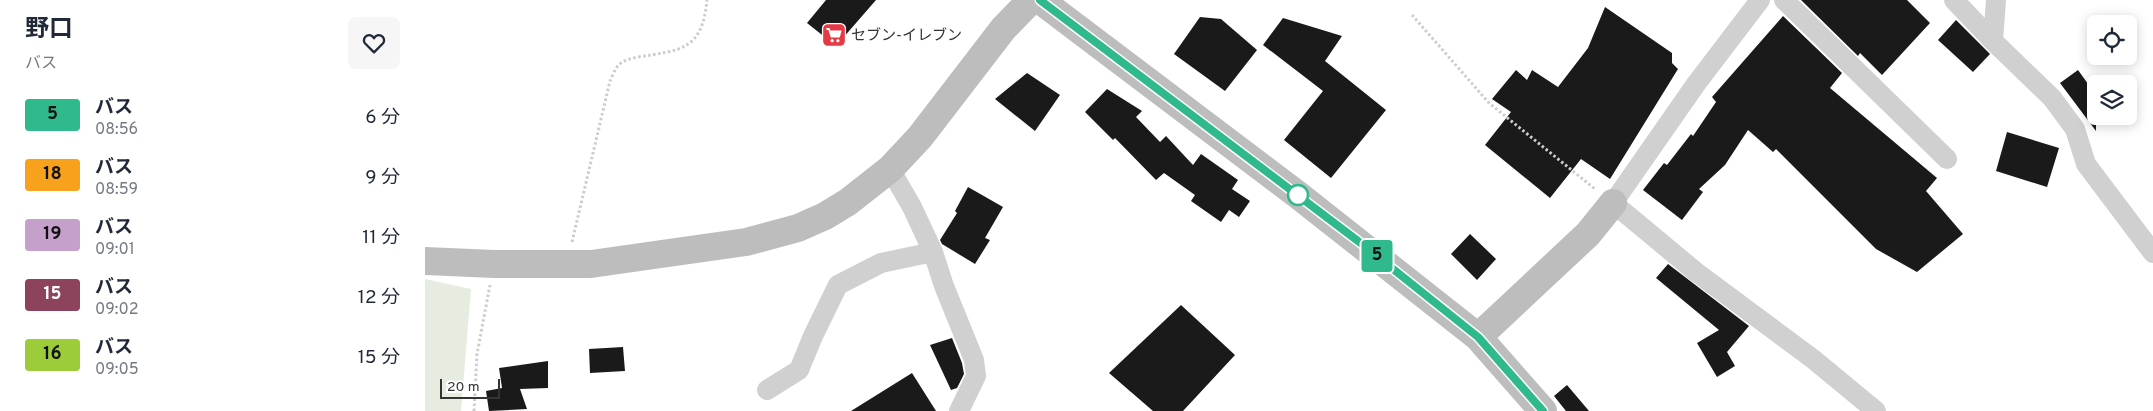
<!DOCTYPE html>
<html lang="ja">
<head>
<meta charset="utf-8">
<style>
	:root { --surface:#fff; --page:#f6f6f7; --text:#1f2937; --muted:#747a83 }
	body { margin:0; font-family:Overpass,"Noto Sans JP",sans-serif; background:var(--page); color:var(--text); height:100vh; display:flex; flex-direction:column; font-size:19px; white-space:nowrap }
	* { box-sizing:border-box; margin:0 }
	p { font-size:16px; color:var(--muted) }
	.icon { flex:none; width:28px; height:28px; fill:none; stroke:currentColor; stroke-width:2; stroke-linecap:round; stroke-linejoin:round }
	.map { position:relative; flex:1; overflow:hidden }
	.details { display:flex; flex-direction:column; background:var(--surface); width:425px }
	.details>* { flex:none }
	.badge { padding:0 10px; border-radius:4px; font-size:18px; line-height:32px }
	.controls { position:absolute; left:1662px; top:15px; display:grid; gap:10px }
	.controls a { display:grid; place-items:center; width:50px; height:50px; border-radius:8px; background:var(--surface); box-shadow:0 2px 12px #0003; font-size:25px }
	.scale { position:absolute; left:15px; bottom:12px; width:60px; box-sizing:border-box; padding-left:5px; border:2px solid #333; border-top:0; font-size:14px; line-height:18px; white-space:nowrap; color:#333; -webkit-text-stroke:4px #fff; paint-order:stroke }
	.map>.badge { position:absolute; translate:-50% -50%; box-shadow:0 0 0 2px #fff }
	.round { display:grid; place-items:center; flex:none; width:52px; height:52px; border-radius:8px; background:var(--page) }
	.overview { display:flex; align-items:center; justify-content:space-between; height:85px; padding:0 25px }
	h1 { font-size:24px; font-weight:700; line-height:38px }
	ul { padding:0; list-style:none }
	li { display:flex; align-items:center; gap:15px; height:60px; padding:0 25px }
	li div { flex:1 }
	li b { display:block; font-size:19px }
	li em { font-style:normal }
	li .badge { min-width:55px; font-weight:700; text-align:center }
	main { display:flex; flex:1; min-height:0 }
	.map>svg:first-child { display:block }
	.green { fill:#e6ecdf }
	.building { fill:#1a1a1a }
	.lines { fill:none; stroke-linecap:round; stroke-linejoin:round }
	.path { stroke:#cdcdcd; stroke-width:3; stroke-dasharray:2.5 2.5; stroke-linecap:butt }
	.street { stroke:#d0d0d0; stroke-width:20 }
	.secondary { stroke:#bdbdbd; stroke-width:28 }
	.line-casing { stroke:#fff; stroke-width:11 }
	.line { stroke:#30b98d; stroke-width:8 }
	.stop-dot { fill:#fff; stroke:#30b98d; stroke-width:2.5 }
	.labels { text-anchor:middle; stroke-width:5; stroke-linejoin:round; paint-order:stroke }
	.poi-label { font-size:15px; fill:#333; stroke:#fff; text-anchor:start }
</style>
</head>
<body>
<main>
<section class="details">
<div class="overview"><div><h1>野口</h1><p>バス</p></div><a class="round"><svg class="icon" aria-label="heart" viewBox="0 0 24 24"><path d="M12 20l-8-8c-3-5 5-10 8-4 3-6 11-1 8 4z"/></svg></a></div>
<ul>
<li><span class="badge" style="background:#30b98d;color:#111">5</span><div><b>バス</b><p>08:56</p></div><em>6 分</em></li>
<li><span class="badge" style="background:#f8a11d;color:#111">18</span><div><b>バス</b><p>08:59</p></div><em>9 分</em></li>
<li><span class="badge" style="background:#c5a0cb;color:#111">19</span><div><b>バス</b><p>09:01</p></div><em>11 分</em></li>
<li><span class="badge" style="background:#8d435b;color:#fff">15</span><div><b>バス</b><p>09:02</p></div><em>12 分</em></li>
<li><span class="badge" style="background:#9dcc3b;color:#111">16</span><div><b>バス</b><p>09:05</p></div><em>15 分</em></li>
</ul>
</section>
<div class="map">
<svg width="1728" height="411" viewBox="0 0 1728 411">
	<rect width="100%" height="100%" fill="#fff"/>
	<path class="green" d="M0,279L46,289L36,411H0Z"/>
	<path class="building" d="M401,0H451L411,46L382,23Z
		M1376,0H1482L1505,23L1457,75L1435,53L1433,56Z
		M1180,7L1247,53V63L1253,69L1185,179L1156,159L1125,198L1060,145L1086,112L1067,99L1091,70L1102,80L1107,70L1133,87L1163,48Z
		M1358,16L1417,73L1405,88L1512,178L1501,191L1538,234L1492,272L1451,249L1351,149L1348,152L1323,130L1300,165L1274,189L1278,192L1257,220L1218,190L1239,163L1242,165L1266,134L1268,136L1291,102L1287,97Z
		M775,17L796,19L832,50L800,91L749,54Z
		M858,18L917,36L900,61L961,110L906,178L859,140L898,91L838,45Z
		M1531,20L1565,54L1548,72L1513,40Z
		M1653,70L1671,95V131L1635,83Z
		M602,73L635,95L610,131L570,99Z
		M682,89L717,111L711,117L735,142L741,136L768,165L776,154L813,180L807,189L825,201L814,217L804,210L796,222L766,201L770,195L739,173L731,180L690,138L688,140L660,112Z
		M1582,132L1634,148L1622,187L1571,171Z
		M543,187L578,207L560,238L565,240L550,264L517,244L515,240L532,213L530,211Z
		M1045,234L1071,259L1052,280L1026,254Z
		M1243,264L1324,326L1302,352L1310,366L1292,377L1272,343L1294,330L1231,278Z
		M756,305L810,355L758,411H728L684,373Z
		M527,338L537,363L539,374L532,388L526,390L505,345Z
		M198,347L200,371L165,373L164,349Z
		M123,361V388L95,389L102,409L64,411L61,391L77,388L74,368Z
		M487,373L511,411H426Z
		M1142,385L1164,411H1141L1129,396Z"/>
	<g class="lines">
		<path class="path" d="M987,15L1064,103L1170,189
			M147,242L185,81C187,77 189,71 192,67C197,60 205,59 213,57C256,50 277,51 282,0
			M49,411L52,354L65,285"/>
		<path class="street" d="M1335,0L1271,84L1188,203L1271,272L1388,359L1451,411
			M1359,0L1522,159
			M1529,0L1568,41L1627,98L1650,129L1661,164L1728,253
			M1568,41L1571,0
			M465,169L487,207L508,252L519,286L549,360L551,376L534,411
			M342,390L374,370L388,336L413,285L456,263L508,252"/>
		<path class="secondary" d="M615,0L873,195L1053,337L1118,411
			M0,261L69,264H166L321,242L373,228L400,216L423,202L465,169L495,137L578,29L606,0
			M1053,337L1163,234L1188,203"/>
	</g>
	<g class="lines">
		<defs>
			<path id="line" d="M615,0L933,241L1053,337L1118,411"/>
		</defs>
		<use href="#line" class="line-casing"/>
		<use href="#line" class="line"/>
	</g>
	<defs>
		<symbol id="supermarket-square" viewBox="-11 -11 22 22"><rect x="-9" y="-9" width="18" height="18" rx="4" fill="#e63946" stroke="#fff"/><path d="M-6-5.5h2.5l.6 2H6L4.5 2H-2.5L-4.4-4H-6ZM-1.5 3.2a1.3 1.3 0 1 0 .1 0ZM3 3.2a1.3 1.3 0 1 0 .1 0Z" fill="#fff"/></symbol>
	</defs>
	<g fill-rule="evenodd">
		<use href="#supermarket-square" x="395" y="21" width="28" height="28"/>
	</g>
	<circle class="stop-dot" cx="873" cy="195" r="10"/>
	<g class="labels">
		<g class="poi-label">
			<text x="426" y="40">セブン-イレブン</text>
		</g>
	</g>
</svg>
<div class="controls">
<a><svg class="icon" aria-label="locate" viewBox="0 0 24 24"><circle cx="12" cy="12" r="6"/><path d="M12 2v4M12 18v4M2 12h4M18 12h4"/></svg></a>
<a><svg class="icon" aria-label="layers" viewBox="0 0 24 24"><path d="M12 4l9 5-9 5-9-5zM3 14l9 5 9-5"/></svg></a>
</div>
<div class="scale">20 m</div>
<b class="badge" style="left:952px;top:256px;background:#30b98d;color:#111">5</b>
</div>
</main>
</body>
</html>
